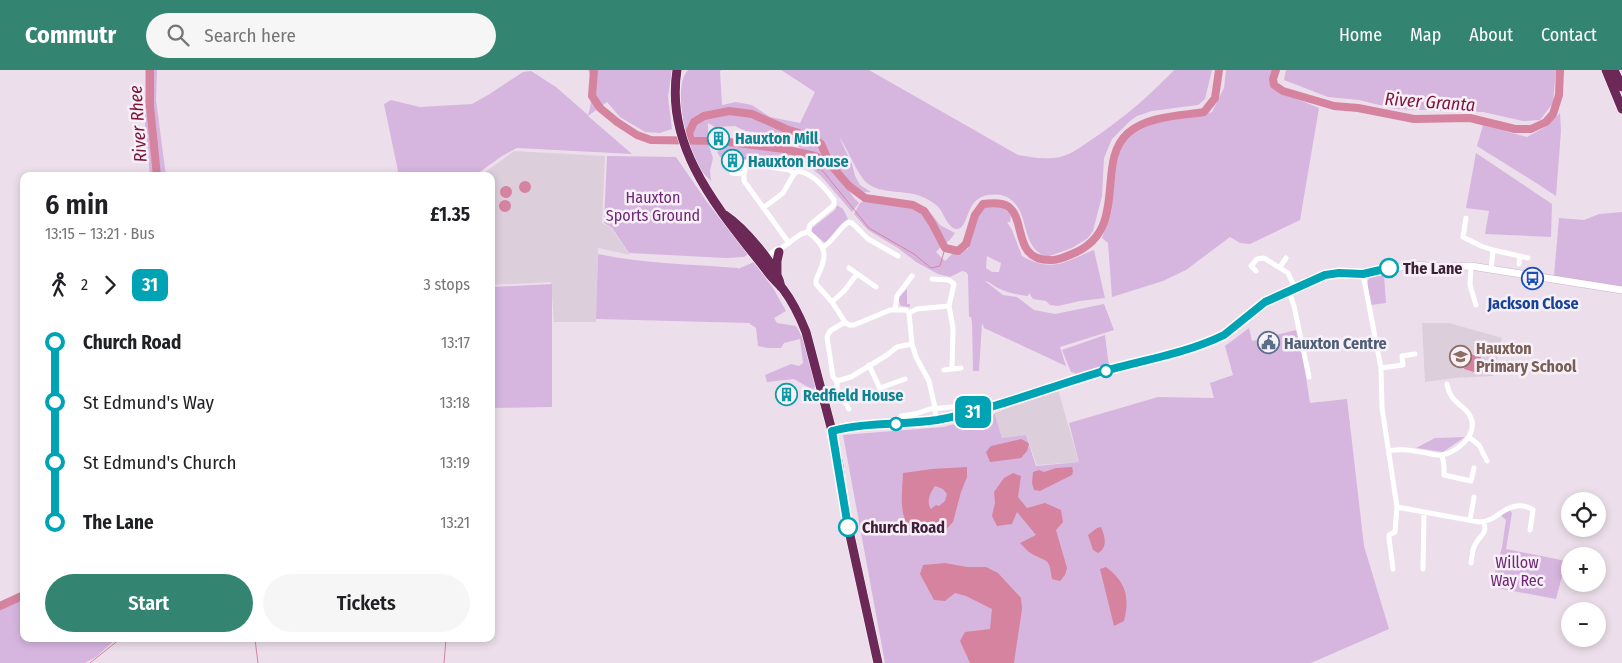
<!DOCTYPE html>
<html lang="en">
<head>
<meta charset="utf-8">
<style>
	:root { --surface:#fff; --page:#f6f6f6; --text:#202124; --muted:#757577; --accent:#348472 }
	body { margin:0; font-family:"Fira Sans Condensed",sans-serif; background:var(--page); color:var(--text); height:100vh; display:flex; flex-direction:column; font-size:19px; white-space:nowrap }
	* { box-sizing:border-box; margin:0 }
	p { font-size:16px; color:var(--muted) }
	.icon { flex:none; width:28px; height:28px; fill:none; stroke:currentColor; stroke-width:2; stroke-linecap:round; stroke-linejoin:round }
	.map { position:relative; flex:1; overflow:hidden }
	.drawer { position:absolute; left:20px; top:102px; width:475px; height:470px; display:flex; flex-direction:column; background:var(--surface); border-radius:10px; box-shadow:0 2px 8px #0003 }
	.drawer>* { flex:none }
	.badge { padding:0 10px; border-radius:8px; font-size:18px; line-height:32px }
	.tools { position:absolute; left:1561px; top:422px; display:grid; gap:10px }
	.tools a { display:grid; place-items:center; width:45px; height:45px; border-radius:50%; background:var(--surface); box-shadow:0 2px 8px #0003; font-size:25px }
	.map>.badge { position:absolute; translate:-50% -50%; box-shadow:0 0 0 2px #fff }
	.legs { display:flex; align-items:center; gap:8px; height:55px; padding:0 25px; font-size:16px }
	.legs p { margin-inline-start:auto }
	.overview { display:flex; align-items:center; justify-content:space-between; height:85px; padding:0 25px }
	h1 { font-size:28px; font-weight:600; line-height:38px }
	.primary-button { display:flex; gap:10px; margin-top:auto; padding:10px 25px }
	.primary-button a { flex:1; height:58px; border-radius:30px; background:var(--accent); color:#fff; font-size:20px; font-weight:600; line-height:58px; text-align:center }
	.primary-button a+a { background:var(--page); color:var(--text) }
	ul { padding:0 25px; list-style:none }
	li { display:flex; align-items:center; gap:18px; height:60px; font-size:19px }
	li i { display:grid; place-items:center; width:8px; height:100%; margin:0 6px; background:currentColor }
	li i::after { content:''; width:12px; height:12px; margin:-6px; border:4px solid; border-radius:50%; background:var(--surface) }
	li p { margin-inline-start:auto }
	li:first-child i { background:linear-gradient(#0000 50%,currentColor 0) }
	li:last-child i { background:linear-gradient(currentColor 50%,#0000 0) }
	header { display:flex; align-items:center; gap:30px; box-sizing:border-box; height:70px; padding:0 25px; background:var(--accent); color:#fff }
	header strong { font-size:24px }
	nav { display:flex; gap:28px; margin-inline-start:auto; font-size:18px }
	.search { width:350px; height:45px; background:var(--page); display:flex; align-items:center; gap:12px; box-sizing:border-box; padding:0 18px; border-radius:28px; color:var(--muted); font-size:19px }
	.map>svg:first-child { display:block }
	.built { fill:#dccedb }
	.green { fill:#d6b6df; fill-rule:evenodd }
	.water { fill:#d6839f; fill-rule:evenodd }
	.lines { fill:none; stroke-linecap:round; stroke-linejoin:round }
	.stream { stroke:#d6839f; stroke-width:1 }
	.river { stroke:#d6839f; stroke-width:8 }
	.secondary-casing { stroke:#ccb2c9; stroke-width:8 }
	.highway-casing { stroke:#fff; stroke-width:10 }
	.street { stroke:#fff; stroke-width:5 }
	.secondary { stroke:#fff; stroke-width:7 }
	.highway { stroke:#6c2957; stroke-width:9 }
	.line-1-casing { stroke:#fff; stroke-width:11 }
	.line-1 { stroke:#00a3b4; stroke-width:8 }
	.stop-1-dot { fill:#fff; stroke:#00a3b4; stroke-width:2.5 }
	.labels { text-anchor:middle; stroke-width:5; stroke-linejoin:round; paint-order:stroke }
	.culture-label { font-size:16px; font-weight:bold; fill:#0d838f; stroke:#f8f0f8; text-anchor:start }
	.park-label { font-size:16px; fill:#6f2677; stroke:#f8f0f8 }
	.stop-label { font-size:16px; font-weight:bold; fill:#3d1f36; stroke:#f8f0f8; text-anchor:start }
	.transit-label { font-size:16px; font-weight:bold; fill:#164399; stroke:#f8f0f8 }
	.service-label { font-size:16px; font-weight:bold; fill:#4e5e75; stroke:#f8f0f8; text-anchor:start }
	.education-label { font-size:16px; font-weight:bold; fill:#785e54; stroke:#f8f0f8; text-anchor:start }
	.water-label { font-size:18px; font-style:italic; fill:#7d1537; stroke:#f8f0f8 }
</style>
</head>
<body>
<header>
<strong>Commutr</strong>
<div class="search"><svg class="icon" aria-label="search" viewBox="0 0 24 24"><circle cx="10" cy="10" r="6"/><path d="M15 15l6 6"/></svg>Search here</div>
<nav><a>Home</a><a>Map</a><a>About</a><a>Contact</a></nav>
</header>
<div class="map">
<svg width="1622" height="593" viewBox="0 0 1622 593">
	<rect width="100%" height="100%" fill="#ecdfeb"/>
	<path class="built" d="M514,81L605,86L602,153L611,158L630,185L598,178L596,252H554L551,212L491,215V106H480Z
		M1422,253H1449L1502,268L1493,306L1455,308L1425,312Z
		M1058,320L1079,392L1037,395L1026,365L1002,368L995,343Z"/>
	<path class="green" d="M145,0H157L156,30L166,106H150L145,55Z
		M588,0H672L668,27L672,59L660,63L645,62L620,47L607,32L588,46L632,84L517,78L502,86L474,106H399L384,34L391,30L420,37L472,34L488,25L523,2L531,1L556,17L588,45C592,34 594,11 588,0Z
		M688,0H722L720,1L722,35L736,32L752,35L770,47L800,53L815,22L781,0H869L1018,85C1031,87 1046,90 1060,87C1073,84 1083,75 1094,68C1126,46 1147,28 1174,0H1212L1205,29L1198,35L1152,41L1137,46L1130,51L1112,69L1104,88L1102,126L1093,161L1088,168L1072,178L1047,187C1018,176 1032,141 1007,127C1001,124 995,124 988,125C964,129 970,158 957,159C949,159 944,145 940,139C936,134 931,131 925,128C908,119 881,125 867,113C857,104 848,79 839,67L852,94L855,106L860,115L871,122C863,124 856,117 847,118L854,128L859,133L852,142L821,106L804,92L768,88L745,90L720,87L717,82L726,76L731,69L743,75L754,72L778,81L796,84L803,81L797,75H775L761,71L755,62L745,61L735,56L715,57L708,53V73L713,88L710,101L711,111C705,105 700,100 696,93C686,73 672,17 688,0Z
		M1226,0H1273L1270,12L1271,18L1319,38L1300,150L1250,174L1240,173L1230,167L1186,200L1163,211L1112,227L1108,173L1102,168C1105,158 1111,148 1112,138C1116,111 1112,68 1143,56C1166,47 1190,51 1212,42L1224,18Z
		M1286,0H1556L1553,33L1540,50L1523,51L1483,42L1396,39L1359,30L1328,27L1284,10Z
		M1560,43L1561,61L1556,126C1530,108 1503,93 1477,76L1483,55L1527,67L1545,57Z
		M1476,83L1552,134L1551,167L1485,164L1489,141L1466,138Z
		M607,86L676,87L707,132L748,184L744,187L726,188L629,183L612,158L604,153Z
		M868,129L902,133L918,139L926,137L940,155L955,163C949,173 943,174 936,182L945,191L953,183L968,179L975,151L983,137L999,135L1011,144L1010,152H1007L1012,160L1022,186C1053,203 1064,192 1094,180L1105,228L1080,231L1058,236L1050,235L1046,231L1033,229L1029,223L1028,226C1017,225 1005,222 996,217C991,214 990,212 985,211L1003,225L1017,227L1034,240L1055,244L1104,234L1114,260L1060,277L1066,296L984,258L982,253L979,301H973L972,253L971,247H969L968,205L966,202L962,201L950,207L938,204L916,192L898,178L868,160L854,144L860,133ZM987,186L1001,193L999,202H992L986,198Z
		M837,135L843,139L848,149C838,154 835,167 825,173L812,162V158L835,140Z
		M1622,142V218L1554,206L1559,148L1584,150L1599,144Z
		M598,184C644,194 691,194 738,198V199L754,192L773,218L786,241L774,248L777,253L796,256L805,272L816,315L813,320L794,309L767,312L765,305L791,294L799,296L803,293L800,269L784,273L781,278H768L758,276L756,258L750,254L751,246L750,253L596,249Z
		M1384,204L1386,233L1371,235C1368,216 1360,206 1384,204Z
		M552,214V337L491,338V217Z
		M907,219V234H910V237L901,236L899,232V227Z
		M1249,258L1252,271L1296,260L1302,281L1310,333L1347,329L1364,476L1389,559L1311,593H885L843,365L943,357L995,344L1002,368L1026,365L1036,396L1079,392L1069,353L1158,327L1214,328L1210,313L1233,305L1225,276Z
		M1105,265L1109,297L1077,304L1071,302L1062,280Z
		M1465,367L1443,382L1416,378L1435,368Z
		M1508,438L1512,443L1506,479L1566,491L1556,529L1491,517L1502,477L1506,450L1499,444Z
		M24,528V569H116L96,587L85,593H0V539Z"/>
	<path class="water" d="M519 117a6 6 0 1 1 12 0a6 6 0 1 1-12 0Z
		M500 122a6 6 0 1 1 12 0a6 6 0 1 1-12 0Z
		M499 136a6 6 0 1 1 12 0a6 6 0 1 1-12 0Z
		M1467,283L1481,287L1477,303L1464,299L1465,296L1463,295Z
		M1021,369L1027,372L1029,374L1027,381L1021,388L990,392L986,382L991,376Z
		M967,397V407L961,422L953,452L945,461L913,463C898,447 902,424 903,403L932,399ZM935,416L943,419L947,424L945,431L939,436L936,435L931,439C926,432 930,423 935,416Z
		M1072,397L1073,401L1072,405L1040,421L1034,420L1032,413L1033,402L1039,400L1044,402L1056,398Z
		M1013,403L1021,406L1018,427L1027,438L1045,433L1061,440L1063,452L1056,460L1067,498L1065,505L1060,511L1052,509C1049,488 1049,493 1032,484C1027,481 1023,476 1020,473L1036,465L1017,442L1012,454L997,456L992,446L995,433L994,422L1004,408Z
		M1101,457C1105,466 1108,478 1098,483L1093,480L1088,465L1097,458Z
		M945,493L967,497H986L998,503L1021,528L1022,539L1014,593H970L960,571L965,562L990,559L992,539L966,526L955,523L945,531L934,530L920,504L923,495Z
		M1106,497C1126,512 1130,527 1124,551L1114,556L1100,499Z"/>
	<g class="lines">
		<path class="stream" d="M736,87L792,92L822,100L869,158L914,184L931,198L940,196L945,178
			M255,569L258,593
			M90,593L120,569
			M444,593L446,569"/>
		<path class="river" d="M150,0V36L157,106
			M594,0L592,26L600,38L617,52L637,65L651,70L721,71L784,79L815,86L830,94L849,116L865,128L913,135L924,141L932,153L945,178L958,181L966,174L975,145L983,134C991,133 1002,132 1009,137C1026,151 1013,190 1050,190C1057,191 1065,187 1072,184C1131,161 1094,93 1128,63C1148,46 1179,46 1204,42L1215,28L1219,0
			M1276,0L1273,9L1274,15L1283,21L1334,36L1358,38L1414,49L1470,48L1515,59H1531L1546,52L1553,44L1559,25L1560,0
			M691,71L689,63L694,52L704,46L729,41L752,44L786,59L811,67L821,74L830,94
			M0,536L24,525"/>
		<defs>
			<path id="secondary" d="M832,361C866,352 903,355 937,350C992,340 1044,319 1097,303C1139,291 1184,285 1224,265L1265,232L1325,205L1339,203L1363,204L1411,195L1444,197L1471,196L1622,220"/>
			<path id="highway" d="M677,0C664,82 724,145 770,205C774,210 779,214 783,219C793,232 800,247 806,262L832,361L839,396L846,447L878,593
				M1606,0L1622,39
				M1614,0L1622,17
				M725,145C743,157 778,196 781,217
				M777,204V191L779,182"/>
		</defs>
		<use href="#secondary" class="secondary-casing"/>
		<use href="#highway" class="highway-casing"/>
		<path class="street" d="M769,97L790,100L794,104
			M732,103L744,104V111L789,173
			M744,104L747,92
			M763,138L783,123L794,104L798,101C812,103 826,119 834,130V135L810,155L808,162
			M1466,148L1463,167L1481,176L1493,180L1491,199
			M823,177C834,171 838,158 849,152L852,153L868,169L898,186
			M1493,180L1528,188
			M765,187L777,179H780L801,164L808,162C830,179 826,187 816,210V214L832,232L845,252L849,255H854L890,240H906L909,243
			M1519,194L1520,186
			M1471,196L1470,215L1476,235
			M1280,197L1286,188
			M849,198L876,217
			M1256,201L1251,196L1257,189L1264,188L1288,203L1295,218
			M1363,204L1381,298L1382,338L1397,437L1395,462L1389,465V468L1393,499
			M932,209L949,210L954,214L949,236L953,258L952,299
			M1289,221L1294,236L1309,307
			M832,232L844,221L857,204
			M895,239L897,226L912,206
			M909,243L912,274L916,287L929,311L935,338L936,350
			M909,243L917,239L949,236
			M845,252L830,261L827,267L833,307L837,311L851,307L887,285L897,277L912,274
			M869,295L884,327
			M1381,298L1403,295L1402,286L1415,284
			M944,300L961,298
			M837,311V319L849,339
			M880,318L905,309
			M901,346L915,344L930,339L962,336L967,333H971
			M1470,368L1479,375L1487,391
			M1389,381C1402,378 1413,381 1427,383C1431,384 1437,386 1442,385C1457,382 1475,367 1472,351C1468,335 1450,335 1447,314
			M1442,385L1444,396V405L1471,411L1474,398
			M1397,437L1479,452C1497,452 1503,434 1523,436C1528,437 1530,437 1533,440L1530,460
			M1470,450L1474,427
			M1471,493C1472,488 1472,482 1474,477C1478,466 1488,465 1484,452
			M1423,499L1424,442"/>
		<use href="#secondary" class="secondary"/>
		<use href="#highway" class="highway"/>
	</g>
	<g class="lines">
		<defs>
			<path id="line-1" d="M848,457L832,361C866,352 903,355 937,350C991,340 1041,320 1094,304C1137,291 1183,285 1224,265L1265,232L1325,205L1339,203L1363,204L1389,198"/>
		</defs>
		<use href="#line-1" class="line-1-casing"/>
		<use href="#line-1" class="line-1"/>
	</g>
	<defs>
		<symbol id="building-ring" viewBox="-11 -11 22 22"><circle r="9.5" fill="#f8f0f8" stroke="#0f9aa8" stroke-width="1.5"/><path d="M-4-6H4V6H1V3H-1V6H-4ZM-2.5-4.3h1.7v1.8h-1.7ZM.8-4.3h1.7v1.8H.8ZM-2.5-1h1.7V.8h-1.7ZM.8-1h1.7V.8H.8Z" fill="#0f9aa8"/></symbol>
		<symbol id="bus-ring" viewBox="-11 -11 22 22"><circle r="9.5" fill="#f8f0f8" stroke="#1a4fb4" stroke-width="1.5"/><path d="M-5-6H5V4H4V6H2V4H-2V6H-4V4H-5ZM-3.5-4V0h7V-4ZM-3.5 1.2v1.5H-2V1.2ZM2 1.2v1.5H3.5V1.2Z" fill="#1a4fb4"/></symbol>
		<symbol id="civic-ring" viewBox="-11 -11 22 22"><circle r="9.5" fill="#f8f0f8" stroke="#5c6f8a" stroke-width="1.5"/><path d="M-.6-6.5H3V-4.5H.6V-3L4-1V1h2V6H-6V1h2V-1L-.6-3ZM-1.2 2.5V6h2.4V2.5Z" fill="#5c6f8a"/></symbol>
		<symbol id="school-ring" viewBox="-11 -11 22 22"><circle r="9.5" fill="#f8f0f8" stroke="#8d6e63" stroke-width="1.5"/><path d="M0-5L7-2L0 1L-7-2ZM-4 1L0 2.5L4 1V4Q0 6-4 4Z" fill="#8d6e63"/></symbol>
	</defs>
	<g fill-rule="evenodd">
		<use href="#building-ring" x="706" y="56" width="25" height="25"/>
		<use href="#building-ring" x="720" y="78" width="25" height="25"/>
		<use href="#bus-ring" x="1520" y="196" width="25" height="25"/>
		<use href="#civic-ring" x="1256" y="260" width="25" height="25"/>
		<use href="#school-ring" x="1448" y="274" width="25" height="25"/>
		<use href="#building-ring" x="774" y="312" width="25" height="25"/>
	</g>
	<g class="stop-1-dot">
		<circle cx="1389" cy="198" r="9"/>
		<circle cx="1106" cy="301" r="6"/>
		<circle cx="896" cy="354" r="6"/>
		<circle cx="848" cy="457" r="9"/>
	</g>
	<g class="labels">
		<g class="culture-label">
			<text x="735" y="74">Hauxton Mill</text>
			<text x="748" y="97">Hauxton House</text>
			<text x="803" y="331">Redfield House</text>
		</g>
		<g class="park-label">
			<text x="653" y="133">Hauxton<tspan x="653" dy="18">Sports Ground</tspan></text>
			<text x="1517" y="498">Willow<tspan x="1517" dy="18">Way Rec</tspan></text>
		</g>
		<g class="stop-label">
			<text x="1403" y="204">The Lane</text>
			<text x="862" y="463">Church Road</text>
		</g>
		<g class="transit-label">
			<text x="1533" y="239">Jackson Close</text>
		</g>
		<g class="service-label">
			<text x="1284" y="279">Hauxton Centre</text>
		</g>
		<g class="education-label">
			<text x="1476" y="284">Hauxton<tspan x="1476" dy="18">Primary School</tspan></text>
		</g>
		<g class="water-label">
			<text transform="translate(1430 32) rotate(4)" y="6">River Granta</text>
			<text transform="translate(138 54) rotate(-94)" y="6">River Rhee</text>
		</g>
	</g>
</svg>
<div class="tools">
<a><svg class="icon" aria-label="locate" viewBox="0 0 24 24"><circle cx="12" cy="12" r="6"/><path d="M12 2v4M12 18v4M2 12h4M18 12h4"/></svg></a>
<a>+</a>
<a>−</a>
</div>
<b class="badge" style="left:973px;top:342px;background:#00a3b4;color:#fff">31</b>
<section class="drawer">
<div class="overview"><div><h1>6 min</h1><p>13:15 – 13:21 · Bus</p></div><b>£1.35</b></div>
<div class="legs"><svg class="icon" aria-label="walk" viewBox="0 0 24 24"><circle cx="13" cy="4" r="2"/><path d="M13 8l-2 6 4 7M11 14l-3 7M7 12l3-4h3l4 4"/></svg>2<svg class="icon" aria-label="forward" viewBox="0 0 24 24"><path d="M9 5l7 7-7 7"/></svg><b class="badge" style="background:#00a3b4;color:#fff">31</b><p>3 stops</p></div>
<ul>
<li><i style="color:#00a3b4"></i><b>Church Road</b><p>13:17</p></li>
<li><i style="color:#00a3b4"></i><span>St Edmund's Way</span><p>13:18</p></li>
<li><i style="color:#00a3b4"></i><span>St Edmund's Church</span><p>13:19</p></li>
<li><i style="color:#00a3b4"></i><b>The Lane</b><p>13:21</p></li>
</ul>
<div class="primary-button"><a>Start</a><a>Tickets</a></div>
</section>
</div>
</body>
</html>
